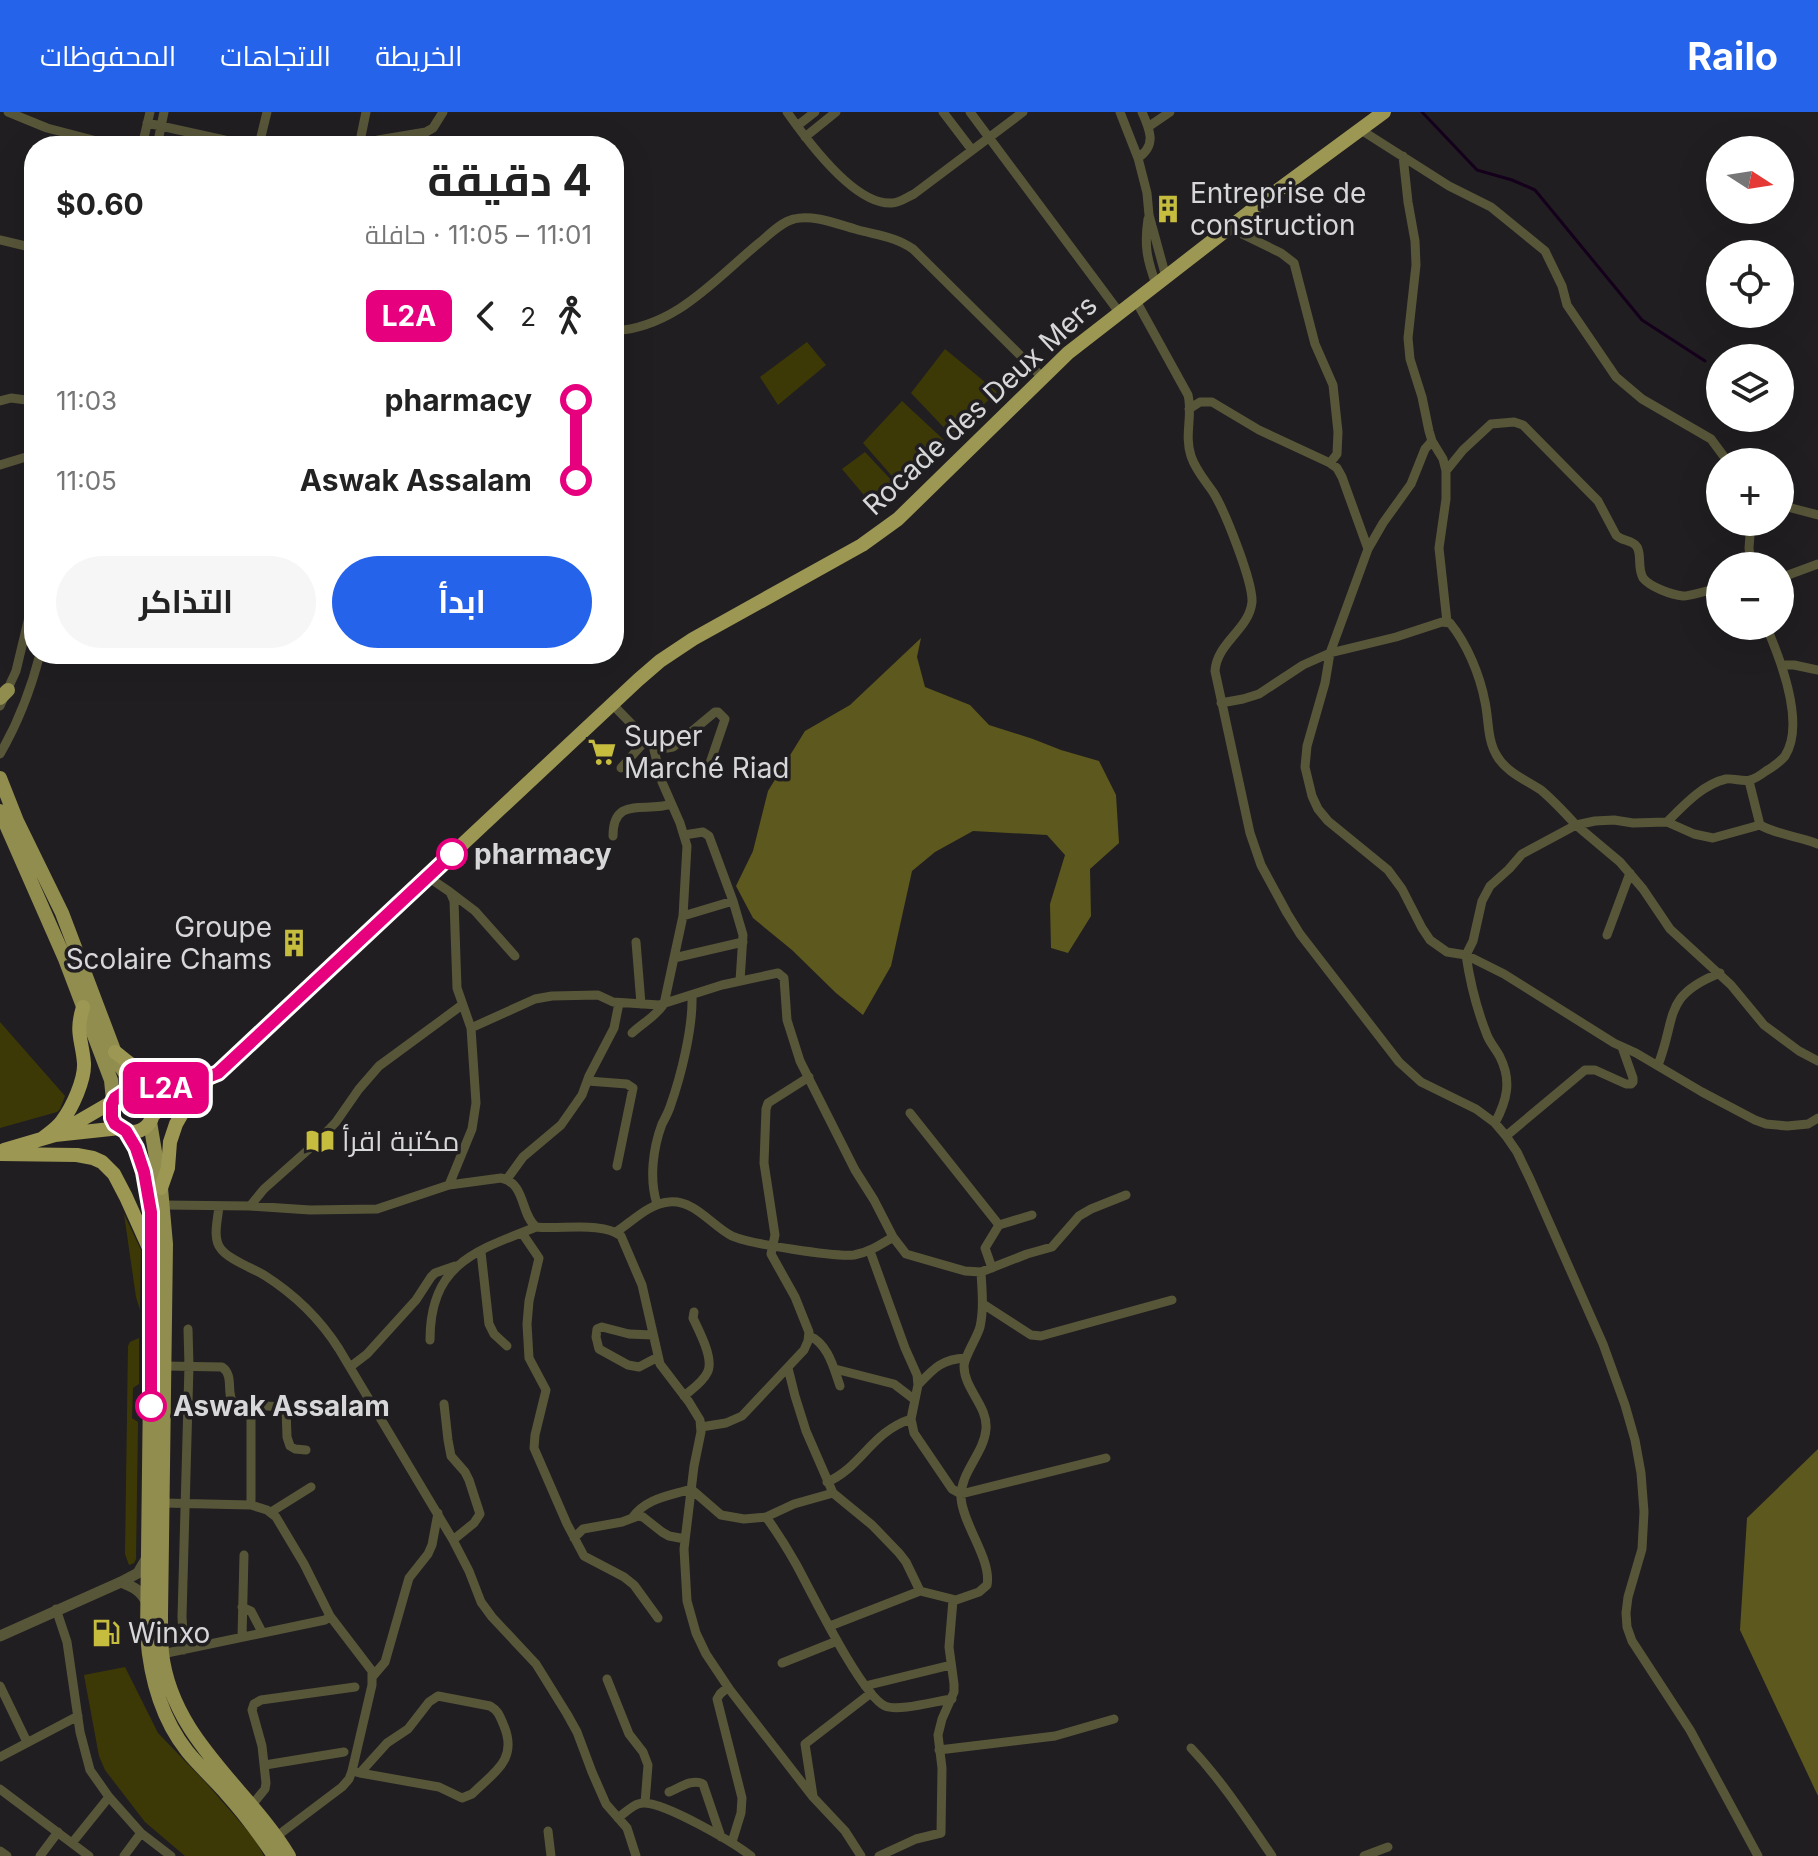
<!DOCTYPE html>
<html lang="ar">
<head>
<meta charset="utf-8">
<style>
	:root { --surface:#fff; --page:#f6f6f6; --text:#222; --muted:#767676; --accent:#2563eb }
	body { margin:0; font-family:Inter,Cairo,sans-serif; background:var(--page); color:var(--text); direction:rtl; height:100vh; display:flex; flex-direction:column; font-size:30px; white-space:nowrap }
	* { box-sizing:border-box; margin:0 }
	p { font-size:26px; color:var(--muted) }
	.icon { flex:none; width:44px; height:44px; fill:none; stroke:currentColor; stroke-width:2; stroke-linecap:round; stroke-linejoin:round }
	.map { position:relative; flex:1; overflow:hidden; direction:ltr }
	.side { position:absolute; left:24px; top:24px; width:600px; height:528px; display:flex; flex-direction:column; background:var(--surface); border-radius:32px; box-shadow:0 8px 32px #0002; direction:rtl }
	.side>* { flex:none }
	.badge { padding:0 16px; border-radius:12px; font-size:28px; line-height:52px }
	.needle { width:52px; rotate:102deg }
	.tools { position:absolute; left:1706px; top:24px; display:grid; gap:16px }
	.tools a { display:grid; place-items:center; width:88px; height:88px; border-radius:50%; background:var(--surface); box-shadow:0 8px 32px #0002; font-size:40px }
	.map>.badge { position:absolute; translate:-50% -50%; box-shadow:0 0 0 4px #fff }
	.legs { display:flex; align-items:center; gap:12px; height:88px; padding:0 32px; font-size:26px }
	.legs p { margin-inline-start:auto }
	.summary { display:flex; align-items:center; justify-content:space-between; height:136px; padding:0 32px }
	h1 { font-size:44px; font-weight:700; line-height:60px }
	.button { display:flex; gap:16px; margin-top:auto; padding:16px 32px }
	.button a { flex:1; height:92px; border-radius:48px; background:var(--accent); color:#fff; font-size:32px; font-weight:700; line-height:92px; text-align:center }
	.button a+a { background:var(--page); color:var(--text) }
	ul { padding:0 32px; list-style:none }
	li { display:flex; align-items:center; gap:28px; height:80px; font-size:30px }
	li i { display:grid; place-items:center; width:12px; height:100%; margin:0 10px; background:currentColor }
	li i::after { content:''; width:20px; height:20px; margin:-10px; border:6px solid; border-radius:50%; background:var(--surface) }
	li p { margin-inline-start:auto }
	li:first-child i { background:linear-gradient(#0000 50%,currentColor 0) }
	li:last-child i { background:linear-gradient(currentColor 50%,#0000 0) }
	header { display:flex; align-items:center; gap:48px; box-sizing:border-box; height:112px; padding:0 40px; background:var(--accent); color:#fff }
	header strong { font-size:38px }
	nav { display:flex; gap:44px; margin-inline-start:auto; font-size:28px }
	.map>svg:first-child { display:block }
	.green { fill:#3d3907 }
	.forest { fill:#5d581e }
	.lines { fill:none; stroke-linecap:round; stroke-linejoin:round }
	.stream { stroke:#15001c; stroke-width:3 }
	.minor { stroke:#585639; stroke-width:9 }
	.tertiary { stroke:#585639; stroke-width:11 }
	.primary { stroke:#918d4f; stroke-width:14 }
	.trunk { stroke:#9c9853; stroke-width:14 }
	.line-1-casing { stroke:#fff; stroke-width:18 }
	.line-1 { stroke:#e6007e; stroke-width:12 }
	.stop-1-dot { fill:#fff; stroke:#e6007e; stroke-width:4 }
	.labels { text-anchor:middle; stroke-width:7; stroke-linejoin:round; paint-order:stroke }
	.poi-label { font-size:28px; fill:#d7d6d8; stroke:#201e21; text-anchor:start }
	.street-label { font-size:28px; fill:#d7d6d8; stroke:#201e21 }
	.stop-label { font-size:28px; font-weight:bold; fill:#d7d6d8; stroke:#201e21; text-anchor:start }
</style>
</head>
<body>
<header>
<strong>Railo</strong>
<nav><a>الخريطة</a><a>الاتجاهات</a><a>المحفوظات</a></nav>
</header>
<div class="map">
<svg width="1818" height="1744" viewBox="0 0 1818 1744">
	<rect width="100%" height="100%" fill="#201e21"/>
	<path class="green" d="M807,230L826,253L778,293L760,265Z
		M945,237L997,280L951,323L911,281Z
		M902,289L944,328L898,371L863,331Z
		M865,340L895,372L874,395L842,357Z
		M0,910L65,984L60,997L57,1000L0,1016Z
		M124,1102L141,1138L140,1198L136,1185Z
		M139,1226V1272L133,1276L132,1306L138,1310L136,1447L134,1451L129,1453L125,1442L128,1234L130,1230Z
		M125,1555L158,1621L207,1672L254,1726L264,1744H185L145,1710L105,1658L99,1644L84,1563Z"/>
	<path class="forest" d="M921,526L917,545L925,575L970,593L989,613L1033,627L1061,638L1099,649L1116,683L1119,731L1090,757L1091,804L1068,841L1051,836L1050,792L1065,743L1047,723L973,719L935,740L912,759L891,854L863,903L836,881L792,838L753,806L736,774L753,739L768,679L805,619L850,593Z
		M1818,1337V1684L1740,1518L1747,1406Z"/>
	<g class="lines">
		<path class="stream" d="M1422,0L1477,58L1512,68L1535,78L1642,208L1705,249"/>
		<path class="minor" d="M8,0L47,16L116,34
			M787,0C806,27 855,94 892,91C900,91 907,85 914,82L1023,0
			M943,0L972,38
			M970,0L1119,200
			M1120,0L1138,46L1147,81L1149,103L1166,165
			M147,11L238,31L271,34
			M797,14L815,0
			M1148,15L1170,0
			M1361,18L1449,74L1491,95L1545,139L1562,174L1567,193L1616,265L1642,287L1711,327L1728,350
			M805,25L836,0
			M259,33L267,0
			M142,34L150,0
			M157,34L164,0
			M359,34L366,0
			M360,34L378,28L426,20L433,16L443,0
			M1403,44L1408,90L1415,129L1416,153L1408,226L1410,247L1422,285L1429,319L1432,329L1443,347L1446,359V387L1439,436L1447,510
			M1138,46C1157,33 1150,18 1142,0
			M1148,107C1144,133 1147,148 1156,172
			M1234,112L1240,121L1281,141L1294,151L1315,232L1333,273L1338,320L1337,342L1330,351
			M0,128L34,136
			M1135,187L1188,283C1193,303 1184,323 1191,344C1196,359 1205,368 1213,380C1225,399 1253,470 1252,490C1249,518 1217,530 1215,559L1250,721L1261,753L1287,801L1300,822L1399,950L1421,970L1476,997L1495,1011L1506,1024L1517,1040L1530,1067L1603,1232L1625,1293L1635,1328L1641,1361L1644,1400L1642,1437L1628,1485L1626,1501L1627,1515L1632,1529L1690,1618L1758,1744
			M614,219C676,215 714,168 759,131C769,123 781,110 794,107C812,102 837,112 855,117C875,123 895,124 913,137L1042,265
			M0,289L11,286L34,289
			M1189,297L1200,290H1212L1259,318L1330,351L1337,356L1342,365L1368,437
			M1432,329L1425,337L1411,372L1383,411L1368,437L1330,541L1325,571L1307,634L1305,655L1312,684L1318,697L1328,709L1388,758L1402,777L1422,816L1430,828L1447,840L1466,843C1470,870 1477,898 1487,923C1490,931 1496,937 1500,945C1512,969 1507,988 1495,1011
			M0,353L26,345H34
			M1446,359L1463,338L1491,312L1514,310L1523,313L1598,389L1616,423C1621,429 1633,428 1637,435C1642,443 1637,455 1643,466C1650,475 1672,483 1683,484C1694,484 1707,477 1720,477
			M1780,393L1818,403
			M1751,454L1749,436L1751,410
			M1780,466L1818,452
			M1782,553H1794L1818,558
			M1221,591L1243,587L1259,582L1303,553L1330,541L1396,525L1442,510L1450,511C1467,532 1480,563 1485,590C1489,608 1487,628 1497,644C1506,660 1526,668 1541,678C1554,689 1565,701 1576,713L1522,742L1509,757L1490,774L1482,789L1473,829L1466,843L1504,862L1614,931L1636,941L1702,980L1755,1008L1766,1012L1787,1014L1808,1012L1818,1006
			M612,592L653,634L662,670L680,711L687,734L683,804L664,892C655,905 644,910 632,921
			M0,594L16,559L34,484
			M653,634L662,637L673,635L715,600H718L725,607L709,654
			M0,642C18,611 31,577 40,542
			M621,656L647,627
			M1749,669L1760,713
			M1667,710C1683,694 1703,672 1726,667C1734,666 1743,670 1750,668C1755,667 1762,662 1766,659C1773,655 1780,650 1785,644C1806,611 1780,546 1766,514
			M1576,713L1620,750L1643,777L1670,817L1731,873L1764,913L1799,939L1818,949
			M1576,713L1595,709L1614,708L1633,711L1667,710L1694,722L1713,726L1760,713C1777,723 1799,724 1818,732
			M684,723L703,720L709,724L733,789L743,823L740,869
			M613,724C613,683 646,701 671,692
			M428,765L450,780L454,789L457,876L471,916L476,991L472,1017L449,1073
			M450,780L475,799L515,844
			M683,804L733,789
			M1607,823L1630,761
			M636,830L641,892
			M674,846L743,830
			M471,916L535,887L552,884L598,883L613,890L659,893L722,873L778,861L784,866L787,908L800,949L855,1058L874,1088L893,1125L906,1142L965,1159L981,1160L1027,1142L1052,1135L1079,1104L1091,1097L1126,1083
			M1658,953C1677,905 1662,884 1720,861
			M588,969L627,972L633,976L617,1054
			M910,1001L999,1113
			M1506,1024L1585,958H1595L1626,972H1631L1633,970V966L1622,935
			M507,1067L523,1045L561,1013L582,983L589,964L614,916L619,891
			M657,1092C649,1067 653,1036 662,1012C665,1006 668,1001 670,995C681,964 693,916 692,884
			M164,1093L250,1094L310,1098L377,1097L449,1073L501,1066C526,1071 520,1102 536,1115C560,1118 602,1109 621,1124L642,1173L660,1252L689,1290L700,1308L701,1320L694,1354L684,1437L687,1489L696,1521L706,1542L730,1578L813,1685L845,1719L861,1744
			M219,1094C218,1107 212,1126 221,1137C228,1147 252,1156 264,1163C294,1182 320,1207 339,1237L453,1428L469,1459L481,1490L492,1505L536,1552L567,1602L577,1620L592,1660L606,1692L627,1716L636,1744
			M250,1094L264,1077L318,1029L336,1010L359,977L379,954L462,893
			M616,1120C633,1109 648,1092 669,1090C694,1087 712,1114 732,1124C749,1132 836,1145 854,1143C869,1140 880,1133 893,1125
			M522,1121L539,1146L529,1189L527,1212L529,1246L546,1278L535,1323L534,1336L567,1412L584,1444L624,1465L634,1473L658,1506
			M870,1139L905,1236L917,1263L918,1273L911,1307L914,1321L952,1377L961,1382L1106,1346
			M481,1140L489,1212L494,1222L507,1234
			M992,1156L985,1136L999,1113L1032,1103
			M983,1192L1031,1223L1041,1224L1172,1188
			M653,1223L629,1222L602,1215L597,1217L596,1225L599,1237L628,1253L639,1255L658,1245
			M809,1224C828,1231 834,1257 840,1274
			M430,1228C430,1152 475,1139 536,1115
			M165,1254L222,1255C235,1264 225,1281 234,1292L298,1296
			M350,1255L367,1242L416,1188L431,1165L435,1161L455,1154
			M788,1256L795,1284L806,1319L833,1381L872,1413L899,1441L906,1450L920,1479
			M835,1257L894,1272L915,1288
			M918,1273C934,1256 942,1247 966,1246
			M684,1284C692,1277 703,1270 707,1261C715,1248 699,1219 693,1206L694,1200
			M444,1292L448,1328L451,1344L465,1360L469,1368L480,1402L474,1411L453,1428
			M251,1294V1393
			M286,1295L287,1325L290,1334L295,1337L306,1338
			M701,1315L726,1311L742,1304L804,1238L808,1229L809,1220L795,1185L771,1142L775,1123L764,1051L766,997L768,991L809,965
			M827,1370C861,1356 871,1320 911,1307
			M163,1391L251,1393L267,1398L276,1405L304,1452L330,1504L372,1559V1573L352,1659L349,1667L342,1675L277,1724
			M271,1400L311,1375
			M766,1405C777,1420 787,1436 796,1452C811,1479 861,1583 885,1594C898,1600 936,1589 952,1587
			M632,1406C646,1386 669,1384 691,1377L721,1403L744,1407L766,1405L794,1392L833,1381
			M574,1426L583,1417L622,1410L638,1404L643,1405L662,1420L669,1424L685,1427
			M242,1495L251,1499L262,1520
			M56,1497L67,1530L80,1620L90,1658L109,1685L141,1721L171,1744
			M830,1514L920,1479L956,1488L979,1480L987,1473C992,1448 963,1413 961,1386C960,1360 984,1342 986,1317C988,1294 964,1277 964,1254C964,1245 977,1226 980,1215C984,1197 982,1178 981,1160
			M242,1525L244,1443
			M184,1538L182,1505L189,1254L188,1217
			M162,1542L325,1508L330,1504
			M782,1551L837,1529
			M373,1564L385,1550L409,1466L428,1442L432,1433L438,1401
			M607,1567L629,1622L643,1640L648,1653L645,1691
			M0,1574L27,1630
			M865,1574L951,1553
			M728,1575L720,1582L717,1587L742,1686L741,1701L732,1730
			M1191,1636C1222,1669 1246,1706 1272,1744
			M939,1638L1055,1624L1114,1607
			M0,1645L78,1604
			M265,1653L344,1640
			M352,1659L360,1661L439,1675L462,1686L472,1682C494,1660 518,1648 504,1614C500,1605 499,1599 490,1594L438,1584L429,1590L408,1617L387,1631L360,1661
			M0,1677L89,1744
			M669,1680C679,1676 693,1666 703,1672L721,1725
			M813,1684L805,1632L871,1581
			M252,1693L265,1677L266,1671L262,1634L252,1598L254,1592L261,1588L355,1575
			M618,1706C626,1700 635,1690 645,1691C667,1692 733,1730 751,1744
			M548,1719L551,1744
			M72,1731L109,1685
			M0,1739L7,1744
			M40,1744L58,1720
			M124,1744L141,1721
			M879,1744L916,1727L941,1721L942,1656L938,1623L942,1607L954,1580V1572L949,1535L953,1488
			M1364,1744L1388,1735"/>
		<path class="tertiary" d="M121,1470C133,1475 141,1478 147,1491
			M0,1524L121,1470L138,1461L148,1444"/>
		<path class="primary" d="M0,586L8,578
			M0,666L17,709L62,801L120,954L137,978
			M0,699L65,847L111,968L113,988
			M150,1010L161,1076L166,1132L161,1504C161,1516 161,1529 162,1541C172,1627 248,1676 289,1744
			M126,1019C143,1047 150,1079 152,1111L147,1523C150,1564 161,1606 187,1639C198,1653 213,1666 225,1680C243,1700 259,1721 274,1744"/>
		<path class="trunk" d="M115,940C122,945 129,952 137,956C160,968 190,963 216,962
			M111 999a21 21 0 1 1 42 0a21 21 0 1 1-42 0Z
			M141,979L190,972
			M152,1004C173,986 197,976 218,961L638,568L660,549L693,527L862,433L898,407L1068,241L1274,81L1384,0
			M62,1019L112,990
			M43,1026C49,1021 57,1016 62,1009C72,996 85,968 84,951C82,927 75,921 83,895
			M4,1038L55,1023L120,1016
			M0,1042L77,1043L93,1046L102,1050L114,1062L126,1085L153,1145
			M161,1076L168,1056L170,1030L176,1012L184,998L206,973"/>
	</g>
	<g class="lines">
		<defs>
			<path id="line-1" d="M151,1294V1100L144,1060L136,1036L126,1019L115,1012L112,1006V992L115,986L127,978L141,979L167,976L193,971L218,961L452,742"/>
		</defs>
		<use href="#line-1" class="line-1-casing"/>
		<use href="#line-1" class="line-1"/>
	</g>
	<defs>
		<symbol id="building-bare" viewBox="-9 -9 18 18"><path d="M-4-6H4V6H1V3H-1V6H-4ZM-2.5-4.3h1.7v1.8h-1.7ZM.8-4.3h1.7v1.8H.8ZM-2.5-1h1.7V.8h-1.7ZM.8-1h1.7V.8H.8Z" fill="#c6bc3d" stroke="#201e21" stroke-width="2.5" paint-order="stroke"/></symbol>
		<symbol id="supermarket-bare" viewBox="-9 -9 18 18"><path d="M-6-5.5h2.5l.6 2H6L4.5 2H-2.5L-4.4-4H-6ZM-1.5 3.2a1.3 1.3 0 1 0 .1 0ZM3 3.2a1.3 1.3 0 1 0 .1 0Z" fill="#c6bc3d" stroke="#201e21" stroke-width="2.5" paint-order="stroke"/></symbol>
		<symbol id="library-bare" viewBox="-9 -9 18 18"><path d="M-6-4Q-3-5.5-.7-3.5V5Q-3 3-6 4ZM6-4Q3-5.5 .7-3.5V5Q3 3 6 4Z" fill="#c6bc3d" stroke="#201e21" stroke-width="2.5" paint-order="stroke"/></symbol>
		<symbol id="fuel-bare" viewBox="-9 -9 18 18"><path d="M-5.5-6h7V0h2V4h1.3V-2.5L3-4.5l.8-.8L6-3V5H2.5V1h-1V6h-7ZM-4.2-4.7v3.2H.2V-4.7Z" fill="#c6bc3d" stroke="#201e21" stroke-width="2.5" paint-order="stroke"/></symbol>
	</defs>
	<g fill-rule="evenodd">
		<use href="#building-bare" x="1148" y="77" width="40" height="40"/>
		<use href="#supermarket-bare" x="582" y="620" width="40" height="40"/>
		<use href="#building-bare" x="274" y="811" width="40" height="40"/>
		<use href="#library-bare" x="300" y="1009" width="40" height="40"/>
		<use href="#fuel-bare" x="86" y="1501" width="40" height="40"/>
	</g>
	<g class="stop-1-dot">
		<circle cx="452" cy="742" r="14"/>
		<circle cx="151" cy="1294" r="14"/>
	</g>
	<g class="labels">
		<g class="poi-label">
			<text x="1190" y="91">Entreprise de<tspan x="1190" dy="32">construction</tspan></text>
			<text x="624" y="634">Super<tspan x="624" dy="32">Marché Riad</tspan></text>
			<text x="272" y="825" text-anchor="end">Groupe<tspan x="272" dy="32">Scolaire Chams</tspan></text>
			<text x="342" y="1039">مكتبة اقرأ</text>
			<text x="128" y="1531">Winxo</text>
		</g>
		<g class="street-label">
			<text transform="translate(980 293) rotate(-43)" y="10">Rocade des Deux Mers</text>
		</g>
		<g class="stop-label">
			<text x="474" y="752">pharmacy</text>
			<text x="173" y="1304">Aswak Assalam</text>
		</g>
	</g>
</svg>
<div class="tools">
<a><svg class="needle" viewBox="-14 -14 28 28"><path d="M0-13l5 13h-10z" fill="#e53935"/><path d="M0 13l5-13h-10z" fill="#767676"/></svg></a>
<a><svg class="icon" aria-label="locate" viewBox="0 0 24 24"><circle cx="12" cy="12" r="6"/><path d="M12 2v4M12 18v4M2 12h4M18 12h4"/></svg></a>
<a><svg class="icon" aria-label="layers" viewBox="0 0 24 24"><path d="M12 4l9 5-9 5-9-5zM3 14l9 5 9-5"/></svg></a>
<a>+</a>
<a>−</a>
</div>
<b class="badge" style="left:166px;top:976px;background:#e6007e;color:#fff">L2A</b>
<section class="side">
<div class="summary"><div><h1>4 دقيقة</h1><p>11:01 – 11:05 · حافلة</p></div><b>$0.60</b></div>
<div class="legs"><svg class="icon" aria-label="walk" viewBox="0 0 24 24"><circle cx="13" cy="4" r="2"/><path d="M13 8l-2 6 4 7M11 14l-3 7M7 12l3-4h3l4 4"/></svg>2<svg class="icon" aria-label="back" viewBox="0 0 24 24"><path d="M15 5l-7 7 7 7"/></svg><b class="badge" style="background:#e6007e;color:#fff">L2A</b></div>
<ul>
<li><i style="color:#e6007e"></i><b>pharmacy</b><p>11:03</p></li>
<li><i style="color:#e6007e"></i><b>Aswak Assalam</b><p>11:05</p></li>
</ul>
<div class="button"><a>ابدأ</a><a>التذاكر</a></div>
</section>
</div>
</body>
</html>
